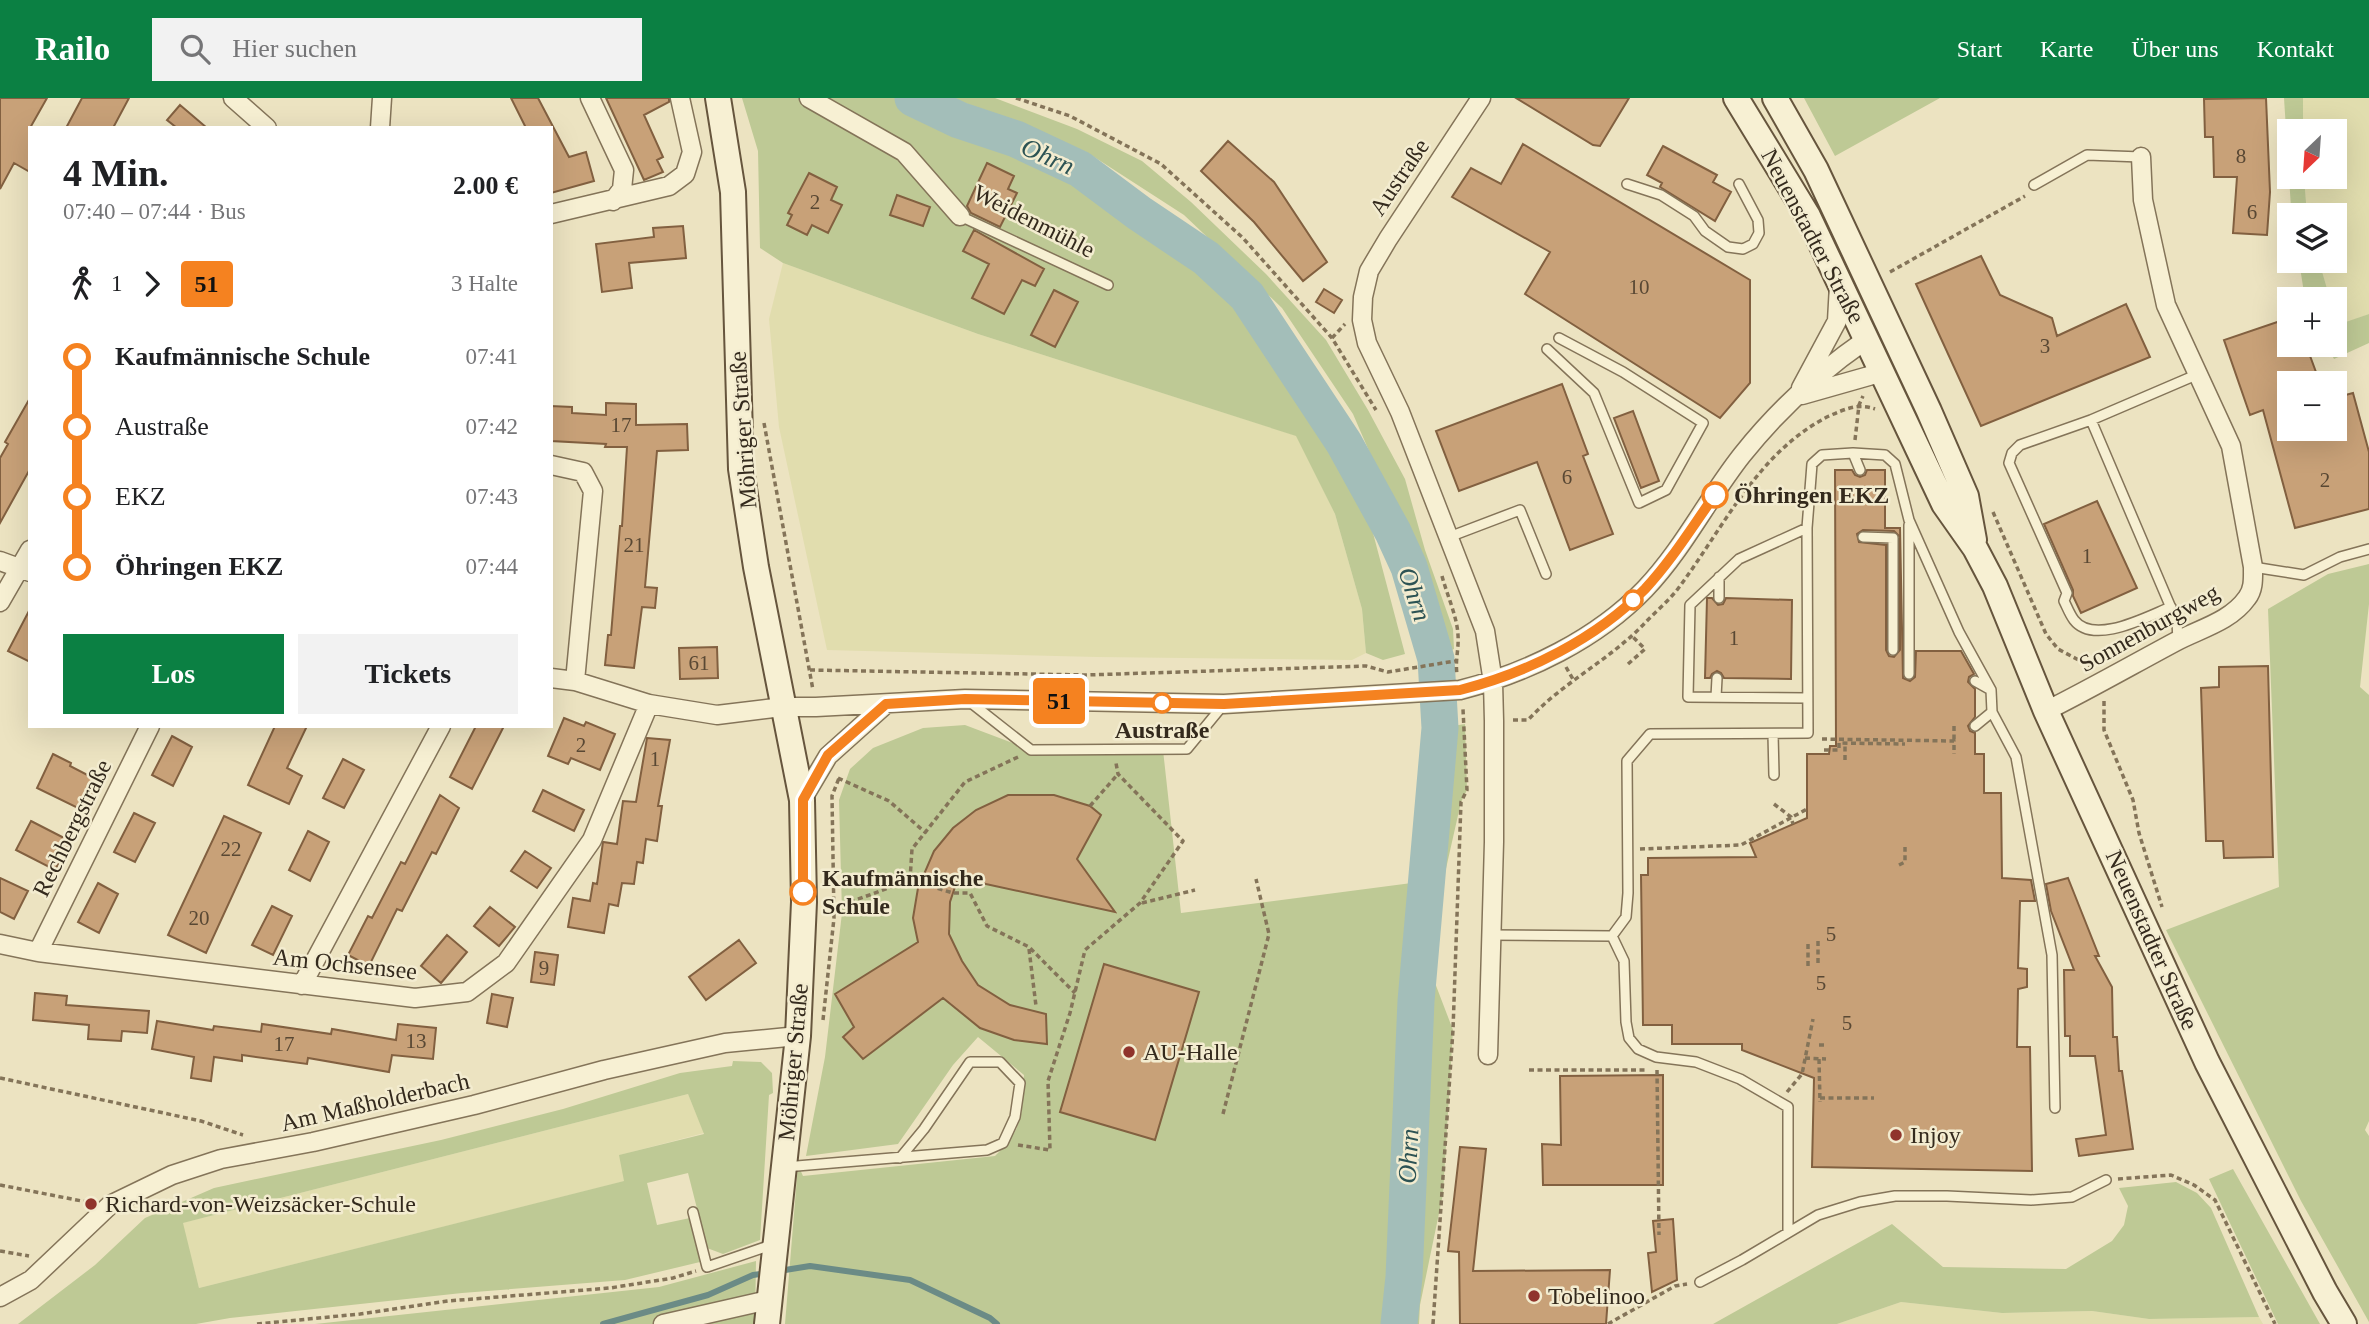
<!DOCTYPE html>
<html lang="de">
<head>
<meta charset="utf-8">
<style>
	:root { --surface:#fff; --page:#f2f2f2; --text:#202124; --muted:#757577; --accent:#0b8043 }
	body { margin:0; font-family:"Times New Roman",serif; background:var(--page); color:var(--text); height:100vh; display:flex; flex-direction:column; font-size:26px; white-space:nowrap }
	* { box-sizing:border-box; margin:0 }
	p { font-size:23px; color:var(--muted) }
	.icon { flex:none; width:38px; height:38px; fill:none; stroke:currentColor; stroke-width:2; stroke-linecap:round; stroke-linejoin:round }
	.map { position:relative; flex:1; overflow:hidden }
	.sheet { position:absolute; left:28px; top:28px; width:525px; height:602px; display:flex; flex-direction:column; background:var(--surface); border-radius:0px; box-shadow:0 7px 28px #0002 }
	.sheet>* { flex:none }
	.badge { padding:0 14px; border-radius:5px; font-size:24px; line-height:46px }
	.needle { width:46px; rotate:205deg }
	.fabs { position:absolute; left:2277px; top:21px; display:grid; gap:14px }
	.fabs a { display:grid; place-items:center; width:70px; height:70px; border-radius:0px; background:var(--surface); box-shadow:0 7px 28px #0002; font-size:35px }
	.map>.badge { position:absolute; translate:-50% -50%; box-shadow:0 0 0 4px #fff }
	.legs { display:flex; align-items:center; gap:10px; height:77px; padding:0 35px; font-size:23px }
	.legs p { margin-inline-start:auto }
	.head { display:flex; align-items:center; justify-content:space-between; height:119px; padding:0 35px }
	h1 { font-size:38px; font-weight:800; line-height:52px }
	.cta { display:flex; gap:14px; margin-top:auto; padding:14px 35px }
	.cta a { flex:1; height:80px; border-radius:0px; background:var(--accent); color:#fff; font-size:28px; font-weight:800; line-height:80px; text-align:center }
	.cta a+a { background:var(--page); color:var(--text) }
	ul { padding:0 35px; list-style:none }
	li { display:flex; align-items:center; gap:24px; height:70px; font-size:26px }
	li i { display:grid; place-items:center; width:10px; height:100%; margin:0 9px; background:currentColor }
	li i::after { content:''; width:18px; height:18px; margin:-9px; border:5px solid; border-radius:50%; background:var(--surface) }
	li p { margin-inline-start:auto }
	li:first-child i { background:linear-gradient(#0000 50%,currentColor 0) }
	li:last-child i { background:linear-gradient(currentColor 50%,#0000 0) }
	header { display:flex; align-items:center; gap:42px; box-sizing:border-box; height:98px; padding:0 35px; background:var(--accent); color:#fff }
	header strong { font-size:33px }
	nav { display:flex; gap:38px; margin-inline-start:auto; font-size:24px }
	.search { width:490px; height:63px; background:var(--page); display:flex; align-items:center; gap:18px; box-sizing:border-box; padding:0 24px; border-radius:0px; color:var(--muted); font-size:26px }
	.map>svg:first-child { display:block }
	.farmland { fill:#e1ddae }
	.green { fill:#bec995; fill-rule:evenodd }
	.lines { fill:none; stroke-linecap:round; stroke-linejoin:round }
	.stream { stroke:#6b8b86; stroke-width:6 }
	.river { stroke:#a3beb9; stroke-width:37 }
	.building { fill:#c8a178; stroke:#826040; stroke-width:2; fill-rule:evenodd }
	.lane-casing { stroke:#847459; stroke-width:12 }
	.street-casing { stroke:#847459; stroke-width:21 }
	.secondary-casing { stroke:#66553d; stroke-width:28 }
	.path { stroke:#847459; stroke-width:3.5; stroke-dasharray:5 3.5; stroke-linecap:butt }
	.lane { stroke:#f7f0d3; stroke-width:9 }
	.street { stroke:#f7f0d3; stroke-width:18 }
	.secondary { stroke:#f7f0d3; stroke-width:24 }
	.line-1-casing { stroke:#fff; stroke-width:16 }
	.line-1 { stroke:#f58220; stroke-width:10 }
	.stop-1-dot { fill:#fff; stroke:#f58220; stroke-width:3.5 }
	.poi-dot { fill:#90342c; stroke:#f3ecd0; stroke-width:2.5 }
	.labels { text-anchor:middle; stroke-width:5; stroke-linejoin:round; paint-order:stroke }
	.number-label { font-size:21px; fill:#594834 }
	.street-label { font-size:24px; fill:#342a1d; stroke:#f3ecd0 }
	.stop-label { font-size:24px; font-weight:bold; fill:#342a1d; stroke:#f3ecd0; text-anchor:start }
	.poi-label { font-size:24px; fill:#342a1d; stroke:#f3ecd0; text-anchor:start }
	.water-label { font-size:26px; font-style:italic; fill:#2d5354; stroke:#f3ecd0 }
</style>
</head>
<body>
<header>
<strong>Railo</strong>
<div class="search"><svg class="icon" aria-label="search" viewBox="0 0 24 24"><circle cx="10" cy="10" r="6"/><path d="M15 15l6 6"/></svg>Hier suchen</div>
<nav><a>Start</a><a>Karte</a><a>Über uns</a><a>Kontakt</a></nav>
</header>
<div class="map">
<svg width="2369" height="1226" viewBox="0 0 2369 1226">
	<rect width="100%" height="100%" fill="#ece3c1"/>
	<path class="farmland" d="M2303,0H2369V216L2337,228L2334,201H2330L2319,163H2334V117H2307L2304,79H2334V33H2303Z
		M783,165L978,236L1297,338L1335,416L1362,511L1366,555L1352,562L1097,559L827,552L779,329L769,221Z
		M688,996L704,1035L620,1057L625,1083L199,1190L182,1125Z
		M1901,1204L2002,1215L2092,1213L2149,1221L2259,1219L2263,1226H1837Z"/>
	<path class="green" d="M742,0H897L1019,52L1097,90L1200,174L1256,232L1329,349L1373,435L1405,556L1383,562L1366,555L1362,511L1335,416L1296,338L978,236L783,165L760,150L758,53Z
		M952,0H995L1077,31L1142,63L1191,104L1266,176L1326,242L1368,312L1405,381L1425,452L1453,531L1454,551L1438,559L1435,540L1416,471L1394,411L1353,316L1282,210L1184,117L1088,55L1042,34Z
		M1804,0H1940L1835,58Z
		M2284,0H2303V33H2289V79H2304L2307,117H2292L2291,110Z
		M2299,163H2319L2330,201H2305Z
		M2369,216V245L2334,261L2327,247H2334L2335,219L2337,227Z
		M2369,466V506L2360,589L2369,597V1023L2365,1032L2369,1038V1224L2301,1103L2166,832L2279,789L2268,511L2328,476Z
		M1465,626L1467,692L1461,704L1445,775L1435,885L1453,932L1443,1096L1420,1207L1419,1226H785L798,1067L803,1078L995,1058C1026,1026 1021,1019 1024,977L978,939L953,967L898,1046L806,1058L825,959L842,815L839,702L850,671L873,650L923,630L965,627L1031,652H1163L1181,815L1427,783L1440,630Z
		M733,963L761,964L772,975L773,995L769,997L760,1142L723,1156L707,1150L688,1075L647,1085L657,1127L690,1120L700,1164L625,1182L462,1195L230,1220L196,1226H18L95,1167L145,1120L214,1090L441,1042L563,1011L680,975L732,968ZM688,996L704,1036L619,1057L624,1083L199,1190L183,1125Z
		M2233,1071L2320,1226H2278L2209,1081Z
		M2176,1084L2197,1095L2211,1110L2259,1219L2149,1221L2092,1213L2002,1215L1901,1204L1837,1226H1713L1892,1126L1943,1169L2066,1171L2112,1143L2124,1127L2128,1108L2119,1090Z
		M756,1163L755,1226H315L659,1189Z"/>
	<g class="lines">
		<path class="stream" d="M779,1173L810,1168L910,1182L990,1220L997,1226
			M603,1226L708,1197L753,1177L768,1175"/>
		<path class="river" d="M913,0L959,22L1016,41L1080,71L1139,115L1206,160L1247,198L1344,345L1393,434L1409,469L1436,561L1440,630L1416,903L1404,1179L1399,1226"/>
	</g>
	<path class="building" d="M0,0H47L30,30V74L14,65L0,91Z
		M82,0H129L113,30H66Z
		M511,0H538L569,59L586,54L594,83L551,95V30H526Z
		M606,0H669V4L644,17L663,59L657,62L663,74L644,82Z
		M1516,0H1629L1600,48L1593,47Z
		M2266,0L2270,94L2267,137L2233,135L2237,79H2214L2213,39H2205L2204,1Z
		M180,7L207,30H177L167,22Z
		M1228,43L1274,84L1327,164L1303,183L1254,124L1201,73Z
		M1523,46L1750,182V285L1720,320L1525,196L1550,154L1452,99L1471,70L1501,86Z
		M1663,48L1717,77L1713,84L1731,94L1715,123L1660,89L1662,85L1647,77Z
		M987,65L1014,78L1008,91L1017,95L1000,129L971,115L967,108Z
		M809,75L837,89L831,102L842,107L828,135L812,127L807,137L787,127L792,117L788,115Z
		M897,97L930,109L923,128L890,117Z
		M683,128L686,160L629,165L632,190L602,194L596,146L654,139L653,130Z
		M974,132L1044,171L1035,188L1022,182L1004,216L972,200L989,166L963,153Z
		M1981,158L2000,197L2052,220L2057,238L2126,206L2150,259L1981,328L1916,186Z
		M1324,191L1342,202L1334,215L1316,204Z
		M1054,192L1078,204L1055,249L1031,237Z
		M2289,220V247H2306L2320,285H2289V331H2334V300L2353,295L2369,354V411L2295,430L2263,312L2250,317L2224,242Z
		M1562,286L1588,356L1583,358L1613,436L1570,452L1537,364L1459,393L1436,333Z
		M30,300V371L0,425V360L8,346L5,344Z
		M606,305L636,306V327L687,326L688,352L657,353L645,489L657,490L655,510L642,509L634,570L605,567L608,537H611L620,428H622L627,349H605L606,346L551,343V308L572,309V315L606,317Z
		M1633,313L1659,383L1641,390L1614,320Z
		M1835,372H1852L1855,377L1860,379L1865,377L1867,372H1885V430H1900L1903,580L1910,583L1915,579L1916,553H1961L1974,576L1969,579L1968,584L1975,591V619L1968,628L1970,633L1975,635V656H1984V695H2001L2002,780L2031,782L2035,803H2020L2018,870L2027,871V889L2018,891L2017,949H2030L2032,1073L1812,1069L1814,980L1742,952V946H1672V927H1643L1641,777H1648V760L1756,759L1750,745L1807,720V656H1829L1830,648H1836ZM1863,432L1894,433L1900,439V552L1894,559L1889,558L1886,552V447L1859,444L1857,436Z
		M2097,403L2137,490L2081,515L2073,498V492L2044,426Z
		M1707,500H1712L1718,507L1723,506L1726,500L1792,502L1791,581L1724,580L1721,575L1717,573L1712,576L1710,580H1705Z
		M30,511V564L8,553Z
		M717,549L718,580L680,581L679,550Z
		M2268,568L2273,759L2224,760L2223,743H2206L2201,590L2219,589V569Z
		M564,620L584,628L586,624L615,636L600,672L571,660L568,666L548,658Z
		M275,628H307L287,670L302,678L289,706L248,687Z
		M476,628H504L472,691L450,679Z
		M172,638L192,649L173,688L152,677Z
		M647,640L670,642L658,708H662L657,743L646,741L643,765L637,764L634,786L622,785L618,808L609,806L604,835L568,829L573,800L590,803L593,785L597,786L603,744L617,746L623,703L636,704Z
		M53,656L71,665L70,668L99,683L84,713L37,690Z
		M343,661L364,672L344,710L323,700Z
		M543,692L584,712L574,733L533,713Z
		M440,697L459,710L436,756L432,754L402,813L397,811L369,868L348,857L368,818L372,820L401,764L405,766Z
		M1008,697H1054L1090,708L1101,717L1077,761L1115,814L958,780L950,804L949,836L962,863L978,887L1010,907L1046,916L1047,946L1014,942L980,930L943,900L863,961L843,939L854,929L835,896L918,844L913,820L918,790L934,753L953,730L976,712Z
		M134,715L155,725L135,764L114,754Z
		M224,718L261,735L206,855L168,837Z
		M31,723L70,743L55,772L16,752Z
		M308,733L329,744L310,783L289,772Z
		M525,753L551,770L537,790L511,773Z
		M0,780L28,793L14,821L0,814Z
		M2068,780L2099,858H2095L2112,889L2113,939H2117L2119,973H2122L2133,1051L2079,1058L2076,1041L2106,1037L2095,958H2070V938H2065L2064,872H2074L2051,813L2046,786Z
		M98,785L118,796L99,835L78,824Z
		M272,808L292,818L273,857L252,847Z
		M490,809L515,829L499,848L474,828Z
		M447,837L467,854L441,885L421,868Z
		M739,842L756,865L706,902L689,879Z
		M535,854L558,857L554,887L531,884Z
		M1104,866L1199,894L1155,1042L1060,1014Z
		M35,895L67,898L66,907L149,913L147,935L122,933L121,943L88,941L89,927L33,922Z
		M492,896L513,900L507,929L487,925Z
		M157,923L213,932L214,928L261,934L262,926L331,936L332,931L396,942L398,926L436,930L433,961L392,957L389,974L308,960L307,966L242,957V963L214,959L211,983L191,980L194,959L152,951Z
		M1663,977V1087H1543L1542,1046L1561,1047L1560,978Z
		M1460,1049L1486,1051L1473,1173L1610,1172L1606,1226H1460L1459,1154L1448,1153Z
		M1673,1121L1677,1182L1652,1194L1648,1155L1656,1154L1653,1123Z"/>
	<g class="lines">
		<defs>
			<path id="lane" d="M1627,86L1661,97L1694,118L1705,133L1728,149L1743,151L1753,146L1759,135L1758,122L1739,86
				M2034,87L2087,57L2141,59
				M960,118L1108,187
				M1547,251L1594,295L1639,405L1666,392L1703,325L1623,274L1559,240
				M2091,322L2177,524L2178,542
				M1853,355L1860,372
				M1909,427V576
				M1807,430L1739,461L1690,507L1688,599L1807,600
				M1449,439L1520,412L1546,476
				M1863,439L1893,440V552
				M2253,469L2304,477L2340,459L2369,451
				M1719,500V479
				M2171,509C2148,518 2094,548 2074,522C2070,517 2067,509 2064,503L2067,495L2009,365L2012,355L2020,347L2091,322L2196,277
				M1975,583L1991,592L1992,614L1975,628
				M1716,599L1717,580
				M970,604L1031,652L1187,651L1224,606
				M1992,614L2016,659L2052,857L2055,1010
				M1773,636L1774,677
				M1490,837L1612,838L1626,819L1628,795L1627,663L1650,636L1808,635L1807,430L1812,366L1822,357L1853,355L1885,357L1895,366L1909,422L1959,534L1991,592
				M1612,838L1624,863L1626,924L1629,940L1638,951L1656,959L1696,964L1740,981L1788,1009V1134
				M785,1069L987,1052L1003,1045L1015,1019L1020,985L1000,964H970L924,1031L900,1060
				M693,1114L707,1169L774,1146
				M1700,1184L1742,1162L1818,1117L1860,1104L1895,1098H1947L2031,1102L2072,1099L2106,1082"/>
			<path id="street" d="M233,0L267,30
				M590,0L624,72L622,91L613,103
				M809,0L904,54L960,118
				M1481,0L1388,141L1369,173L1363,199L1362,222L1367,245L1400,314L1485,533L1493,584L1494,623V744L1488,957
				M380,30L382,0
				M551,116L669,88L685,76L692,54L680,0
				M1801,290L1837,223L1839,187
				M1802,297L1883,274
				M551,367L583,374L593,393L575,583
				M0,463L30,474
				M0,504L30,452
				M551,580L575,583L649,606L717,617L782,609H816L965,601L1224,606L1460,592C1527,575 1597,541 1645,491C1684,450 1708,400 1742,357C1777,313 1822,272 1867,241
				M2046,613C2090,591 2132,567 2175,544C2199,531 2230,524 2247,500C2254,491 2253,480 2253,469L2231,348L2166,207L2143,102L2141,59
				M802,702L828,658L886,606
				M0,846L38,854L415,900L467,894L506,865L592,742L649,606
				M38,854L150,628
				M302,887L441,628
				M0,1199L31,1182L110,1107L172,1077L221,1061L313,1044L474,1007L604,972L725,945L798,938
				M663,1226L768,1202"/>
			<path id="secondary" d="M718,0L733,94L741,371L756,469L802,702L804,804L798,938L767,1226
				M1736,0L1808,118L1944,406L1975,450L1995,488L2046,613L2207,964L2325,1194L2344,1226
				M1775,0L1816,72L1929,313L1966,398L1974,442"/>
		</defs>
		<use href="#lane" class="lane-casing"/>
		<use href="#street" class="street-casing"/>
		<use href="#secondary" class="secondary-casing"/>
		<path class="path" d="M1016,0L1070,18L1161,66L1243,140L1332,240L1376,312
			M1890,174L2025,98
			M1332,240L1345,226
			M764,325L813,592
			M1855,342L1859,307L1863,298
			M1993,414L2046,536L2058,551L2090,568
			M1442,478C1447,497 1457,518 1458,537C1459,551 1455,562 1457,576
			M1628,566L1645,551L1632,538
			M1566,569L1574,583
			M810,572L1086,577L1366,568L1388,574L1455,563
			M2104,603V632L2133,702L2139,735L2162,809
			M1513,622H1528C1562,585 1608,563 1643,527C1655,514 1670,502 1680,488C1725,427 1759,353 1829,318C1845,311 1858,305 1875,311
			M1954,628V643
			M1822,641L1954,643V656
			M1824,652H1839V645L1905,646
			M1018,659L965,684L912,751L910,782L953,795H970L987,828L1029,849L1075,895
			M1845,662V645
			M838,680L889,703L926,735
			M1774,706L1791,719L1793,726
			M1090,708L1118,676
			M1640,751L1741,747L1807,711
			M1899,767L1905,764V749
			M1142,805L1195,792
			M834,810L910,782
			M1818,843V868
			M1029,851L1036,908
			M1808,868V843
			M823,922L834,820L832,698L839,680
			M1819,947H1826
			M1805,960L1826,961
			M1819,961L1820,1004
			M1529,972H1646
			M1657,972L1659,1137
			M0,980L201,1023L243,1037
			M1787,994L1802,976L1813,921
			M1820,1000H1874
			M1223,1016L1269,836L1256,781
			M1018,1047L1050,1052L1048,983L1070,915L1085,852L1140,805L1183,743L1118,676L1116,665
			M2118,1081L2171,1077L2194,1087L2215,1102L2275,1226
			M0,1087L87,1104
			M0,1153L29,1158
			M257,1226L360,1216L448,1203L610,1190L673,1180L696,1173
			M1433,1226L1453,932L1461,704L1467,692L1463,611
			M1608,1226L1675,1188L1687,1186"/>
		<use href="#lane" class="lane"/>
		<use href="#street" class="street"/>
		<use href="#secondary" class="secondary"/>
	</g>
	<g class="lines">
		<defs>
			<path id="line-1" d="M803,794V702L828,657L886,606L965,601L1224,606L1460,592C1527,575 1596,541 1645,491C1672,462 1692,429 1715,397"/>
		</defs>
		<use href="#line-1" class="line-1-casing"/>
		<use href="#line-1" class="line-1"/>
	</g>
	<g class="stop-1-dot">
		<circle cx="1715" cy="397" r="12"/>
		<circle cx="1633" cy="502" r="9"/>
		<circle cx="1162" cy="605" r="9"/>
		<circle cx="803" cy="794" r="12"/>
	</g>
	<g class="poi-dot">
		<circle cx="1129" cy="954" r="7"/>
		<circle cx="1896" cy="1037" r="7"/>
		<circle cx="91" cy="1106" r="7"/>
		<circle cx="1534" cy="1198" r="7"/>
	</g>
	<g class="labels">
		<g class="number-label">
			<text x="2241" y="65">8</text>
			<text x="815" y="111">2</text>
			<text x="2252" y="121">6</text>
			<text x="1639" y="196">10</text>
			<text x="2045" y="255">3</text>
			<text x="621" y="334">17</text>
			<text x="1567" y="386">6</text>
			<text x="2325" y="389">2</text>
			<text x="634" y="454">21</text>
			<text x="2087" y="465">1</text>
			<text x="1734" y="547">1</text>
			<text x="699" y="572">61</text>
			<text x="581" y="654">2</text>
			<text x="655" y="668">1</text>
			<text x="231" y="758">22</text>
			<text x="199" y="827">20</text>
			<text x="1831" y="843">5</text>
			<text x="544" y="877">9</text>
			<text x="1821" y="892">5</text>
			<text x="1847" y="932">5</text>
			<text x="416" y="950">13</text>
			<text x="284" y="953">17</text>
		</g>
		<g class="street-label">
			<text transform="translate(1399 79) rotate(-56)" y="8">Austraße</text>
			<text transform="translate(1034 123) rotate(27)" y="8">Weidenmühle</text>
			<text transform="translate(1813 138) rotate(62)" y="8">Neuenstadter Straße</text>
			<text transform="translate(743 332) rotate(-94)" y="8">Möhriger Straße</text>
			<text transform="translate(2149 530) rotate(-29)" y="8">Sonnenburgweg</text>
			<text transform="translate(72 730) rotate(-64)" y="8">Rechbergstraße</text>
			<text transform="translate(2152 842) rotate(66)" y="8">Neuenstadter Straße</text>
			<text transform="translate(345 866) rotate(6)" y="8">Am Ochsensee</text>
			<text transform="translate(793 964) rotate(-85)" y="8">Möhriger Straße</text>
			<text transform="translate(375 1004) rotate(-13)" y="8">Am Maßholderbach</text>
		</g>
		<g class="stop-label">
			<text x="1734" y="405">Öhringen EKZ</text>
			<text x="1162" y="640" text-anchor="middle">Austraße</text>
			<text x="822" y="788">Kaufmännische<tspan x="822" dy="28">Schule</tspan></text>
		</g>
		<g class="poi-label">
			<text x="1143" y="962">AU-Halle</text>
			<text x="1910" y="1045">Injoy</text>
			<text x="105" y="1114">Richard-von-Weizsäcker-Schule</text>
			<text x="1548" y="1206">Tobelinoo</text>
		</g>
		<g class="water-label">
			<text transform="translate(1048 58) rotate(24)" y="9">Ohrn</text>
			<text transform="translate(1415 496) rotate(72)" y="9">Ohrn</text>
			<text transform="translate(1408 1058) rotate(-87)" y="9">Ohrn</text>
		</g>
	</g>
</svg>
<div class="fabs">
<a><svg class="needle" viewBox="-14 -14 28 28"><path d="M0-13l5 13h-10z" fill="#e53935"/><path d="M0 13l5-13h-10z" fill="#757577"/></svg></a>
<a><svg class="icon" aria-label="layers" viewBox="0 0 24 24"><path d="M12 4l9 5-9 5-9-5zM3 14l9 5 9-5"/></svg></a>
<a>+</a>
<a>−</a>
</div>
<b class="badge" style="left:1059px;top:603px;background:#f58220;color:#111">51</b>
<section class="sheet">
<div class="head"><div><h1>4 Min.</h1><p>07:40 – 07:44 · Bus</p></div><b>2.00 €</b></div>
<div class="legs"><svg class="icon" aria-label="walk" viewBox="0 0 24 24"><circle cx="13" cy="4" r="2"/><path d="M13 8l-2 6 4 7M11 14l-3 7M7 12l3-4h3l4 4"/></svg>1<svg class="icon" aria-label="forward" viewBox="0 0 24 24"><path d="M9 5l7 7-7 7"/></svg><b class="badge" style="background:#f58220;color:#111">51</b><p>3 Halte</p></div>
<ul>
<li><i style="color:#f58220"></i><b>Kaufmännische Schule</b><p>07:41</p></li>
<li><i style="color:#f58220"></i><span>Austraße</span><p>07:42</p></li>
<li><i style="color:#f58220"></i><span>EKZ</span><p>07:43</p></li>
<li><i style="color:#f58220"></i><b>Öhringen EKZ</b><p>07:44</p></li>
</ul>
<div class="cta"><a>Los</a><a>Tickets</a></div>
</section>
</div>
</body>
</html>
